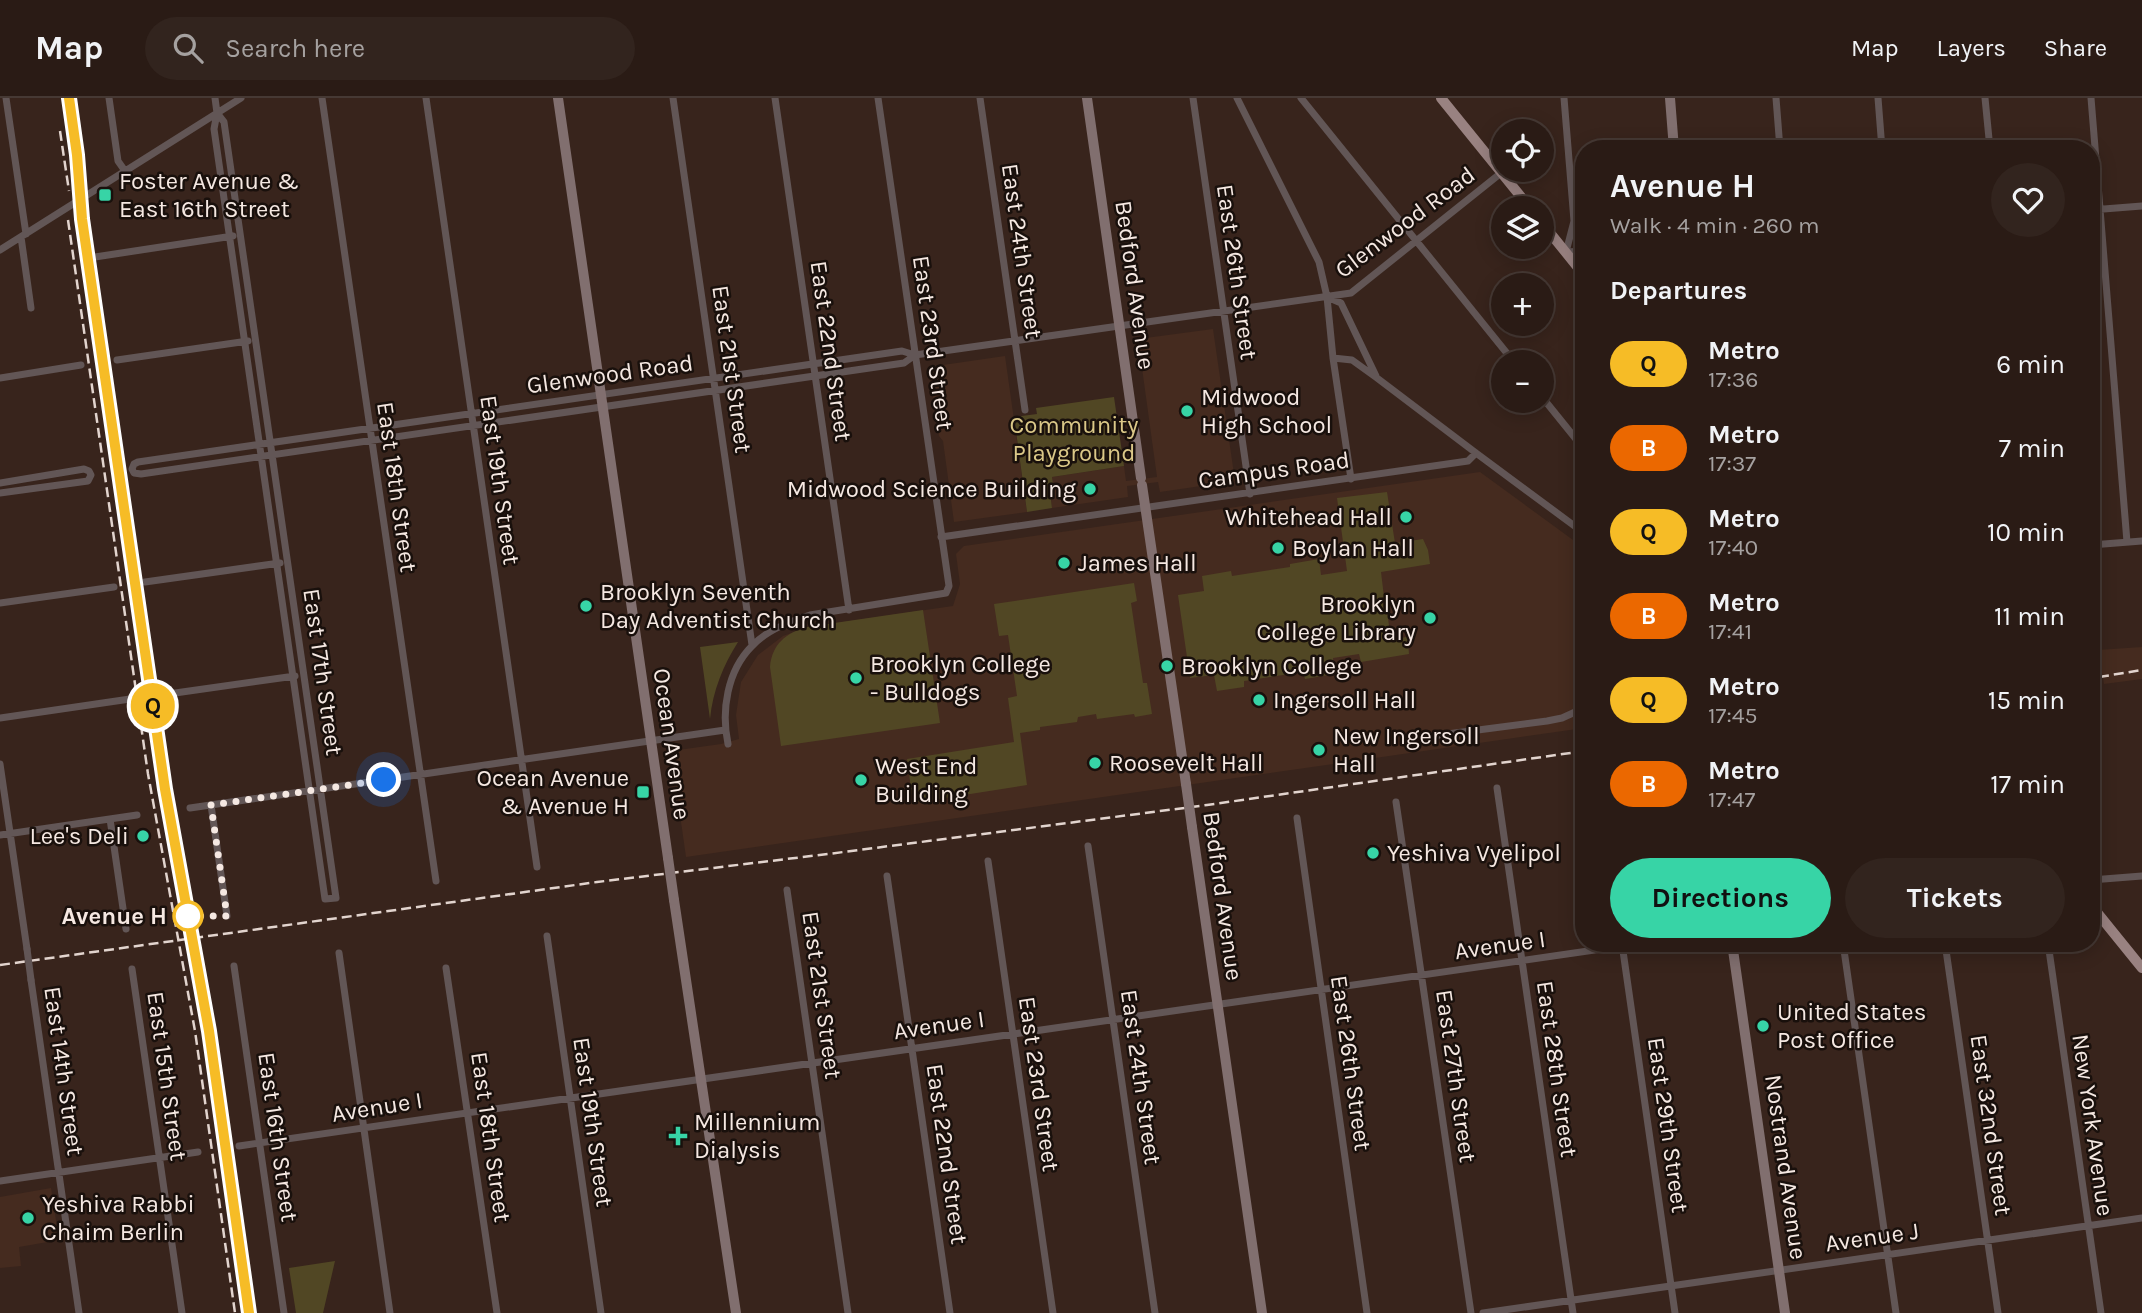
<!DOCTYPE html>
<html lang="en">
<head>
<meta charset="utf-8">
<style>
	:root { --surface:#2a1b15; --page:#32241e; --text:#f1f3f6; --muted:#a5a1a0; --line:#463934; --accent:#37d4a6 }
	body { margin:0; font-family:Karla,sans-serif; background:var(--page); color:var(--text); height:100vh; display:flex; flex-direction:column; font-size:26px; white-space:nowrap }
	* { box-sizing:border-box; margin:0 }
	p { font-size:23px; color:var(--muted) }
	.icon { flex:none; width:38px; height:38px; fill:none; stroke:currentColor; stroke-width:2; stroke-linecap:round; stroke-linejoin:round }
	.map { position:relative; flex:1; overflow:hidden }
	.details { position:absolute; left:1575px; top:42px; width:525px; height:812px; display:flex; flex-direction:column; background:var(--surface); border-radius:28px; box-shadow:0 4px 18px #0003,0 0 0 2px var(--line) }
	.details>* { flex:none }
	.badge { padding:0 14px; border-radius:23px; font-size:24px; line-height:46px }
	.fabs { position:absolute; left:1491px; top:21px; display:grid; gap:14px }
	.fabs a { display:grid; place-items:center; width:63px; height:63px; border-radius:50%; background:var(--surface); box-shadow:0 4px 18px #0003,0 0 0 2px var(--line); font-size:35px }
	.you { position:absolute; width:35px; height:35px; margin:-18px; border:5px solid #fff; border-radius:50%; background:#1a73e8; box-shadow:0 0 0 10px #1a73e833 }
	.map>.badge { position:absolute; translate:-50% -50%; box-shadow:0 0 0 4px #fff }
	h2 { padding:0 35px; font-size:26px; line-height:63px }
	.round { display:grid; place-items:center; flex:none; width:74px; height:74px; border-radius:37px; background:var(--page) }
	.headline { display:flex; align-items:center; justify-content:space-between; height:119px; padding:0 35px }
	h1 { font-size:33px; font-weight:700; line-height:52px }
	.cta { display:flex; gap:14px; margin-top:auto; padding:14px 35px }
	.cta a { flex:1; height:80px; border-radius:42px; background:var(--accent); color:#111; font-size:28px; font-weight:700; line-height:80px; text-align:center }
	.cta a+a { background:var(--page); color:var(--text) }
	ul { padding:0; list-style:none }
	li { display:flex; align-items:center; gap:21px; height:84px; padding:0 35px }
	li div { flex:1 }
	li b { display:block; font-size:26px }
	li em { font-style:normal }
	li .badge { min-width:77px; font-weight:700; text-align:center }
	header { display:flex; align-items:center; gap:42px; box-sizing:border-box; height:98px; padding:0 35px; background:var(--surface); border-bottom:2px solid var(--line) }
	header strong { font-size:33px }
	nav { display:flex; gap:38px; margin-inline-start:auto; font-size:24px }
	.search { width:490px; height:63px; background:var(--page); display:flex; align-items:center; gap:18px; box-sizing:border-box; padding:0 24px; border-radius:38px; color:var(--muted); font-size:26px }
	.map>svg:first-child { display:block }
	.built { fill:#452b1f }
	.green { fill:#514724 }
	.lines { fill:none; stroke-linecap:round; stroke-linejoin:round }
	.minor { stroke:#625656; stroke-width:7 }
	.secondary { stroke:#816f6f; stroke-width:10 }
	.primary { stroke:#998281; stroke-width:10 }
	.rail { stroke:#e2d4ce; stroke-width:2.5; stroke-dasharray:10 5; stroke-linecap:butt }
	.minor-bridge { stroke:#625656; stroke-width:7 }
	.secondary-bridge { stroke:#816f6f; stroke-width:10 }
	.line-casing { stroke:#fff; stroke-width:16 }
	.line { stroke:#f6bc26; stroke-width:10 }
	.walk { stroke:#f5e8e2; stroke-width:7; stroke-dasharray:0 12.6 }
	.poi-dot { fill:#37d4a6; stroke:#19100c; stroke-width:2.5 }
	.stop-dot { fill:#fff; stroke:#f6bc26; stroke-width:3.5 }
	.labels { text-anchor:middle; stroke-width:5; stroke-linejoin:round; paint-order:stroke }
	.poi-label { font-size:24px; fill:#f5e8e2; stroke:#19100c; text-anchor:start }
	.street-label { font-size:24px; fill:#f5e8e2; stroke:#19100c }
	.park-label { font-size:24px; fill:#dbc888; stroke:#19100c }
	.stop-label { font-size:24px; font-weight:bold; fill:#f5e8e2; stroke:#19100c; text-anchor:end }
</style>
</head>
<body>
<header>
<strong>Map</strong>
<div class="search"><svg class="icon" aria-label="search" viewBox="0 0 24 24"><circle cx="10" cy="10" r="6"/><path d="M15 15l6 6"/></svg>Search here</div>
<nav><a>Map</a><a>Layers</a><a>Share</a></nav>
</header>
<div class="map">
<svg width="2142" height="1215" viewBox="0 0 2142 1215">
	<rect width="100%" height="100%" fill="#38241c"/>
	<path class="built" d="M1213,231L1235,383L1160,394L1158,384L1127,388L1128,399L1052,410L1050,394L1053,393L1052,379L1124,368L1126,383L1157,379L1138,241Z
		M1005,258L1027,414L954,424L943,343L939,338L929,269Z
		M1480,374L1584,450V630L686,759L671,653L721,646L739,641L736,617L741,584L758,557L783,538L808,529L953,508L960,486L956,456L964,448Z
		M2142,549V581L2104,586L2098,552Z
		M51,1090L59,1142L19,1149L21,1168L0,1170V1099Z"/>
	<path class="green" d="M1114,299L1124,368L1052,379L1054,393L1050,394L1052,410L1027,414L1014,319L1037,316L1036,310Z
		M1387,394L1395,445L1423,441L1428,452L1430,466L1381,474L1384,499L1382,500L1384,513H1387L1391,542L1411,538L1408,544L1409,556L1361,564L1359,556L1333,560L1335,576L1305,581L1303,574L1244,583V589L1217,593L1214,577L1190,580L1178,497L1204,493L1202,478L1231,473L1232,478L1290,469V466L1319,461L1321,477L1347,473L1337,400Z
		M1134,485L1137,503L1131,505L1143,585H1147L1152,616L1135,619L1134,616L1097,621L1096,616L1078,619L1077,624L1040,629V632L1020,635L1027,687L913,705L907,661L1014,644L1008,600L1017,598L1008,537L999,538L994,506Z
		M923,512L940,625L781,648L770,569C772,546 786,535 807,529Z
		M738,544C723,568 713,592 710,621L700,549Z
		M335,1163L323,1215H296L289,1170Z"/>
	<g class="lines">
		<path class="minor" d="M6,0L26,136
			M109,0L118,63L125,73
			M215,0L217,15L214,31L325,801L336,800L224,24L217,15
			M322,0L436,783
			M426,0L537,769
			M673,0L752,547
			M775,0L849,512
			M980,0L1025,312
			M1193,0L1250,396
			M1237,0L1319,164L1327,199L1333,260L1351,381
			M1301,0L1514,264
			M1564,0L1574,123L1566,154L1584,153
			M1776,0L1780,51
			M1878,0L1882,51
			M1985,0L1990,51
			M2091,0L2127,444
			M2091,112L2142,108
			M21,139L31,210
			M0,152L241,0
			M95,159L233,138
			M1327,199L1341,205L1376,278
			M915,257L904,265L141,376L134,375L132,371L134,366L138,364L902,253L915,257L1351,195L1501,75
			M1333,260L1352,262L1377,280L1476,355L1584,435
			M117,262L248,243
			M0,280L81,267
			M1542,299L1584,351
			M0,385L84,371L89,373L91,377L88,383L0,395
			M1575,428L1584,419
			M941,439L1468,363L1476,355
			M2091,447L2142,443
			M145,484L280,465
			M0,505L114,489
			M161,597L295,578
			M0,620L130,601
			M1432,638L1547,623L1562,620L1584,610
			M728,646C721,613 727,573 752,548C767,532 790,523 810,517L946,495L949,488L878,0
			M0,666L27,851
			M1497,690L1573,1215
			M1396,704L1471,1215
			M211,707L227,818
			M190,710L725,632
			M1297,720L1367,1215
			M110,721L126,831
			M0,737L137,717
			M1088,748L1155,1215
			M988,763L1053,1215
			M887,778L950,1215
			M2091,782L2142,778
			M787,792L848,1215
			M547,838L601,1215
			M1843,845L1896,1215
			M1945,845L1998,1215
			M2048,845L2101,1215
			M1622,846L1675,1215
			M339,855L390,1215
			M234,868L284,1215
			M446,870L497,1215
			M132,871L182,1215
			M31,882L79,1215
			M239,1048L1643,845
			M0,1083L198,1054
			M1483,1215L2142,1120"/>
		<path class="secondary" d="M558,0L668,760
			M1087,0L1141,380
			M1670,0L1674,51
			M1142,387L1186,686
			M1192,729L1262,1215
			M674,802L736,1215
			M1732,845L1785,1215"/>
		<path class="primary" d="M1441,0L1530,110
			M1542,125L1584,177
			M2091,807L2142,870"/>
		<path class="rail" d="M60,33L69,93
			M81,114L165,691L208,930L249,1215
			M68,122L148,676L195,933L235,1215
			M2099,579L2142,572
			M0,867L597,784L828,756L1207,707L1584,653"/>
		<path class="minor-bridge" d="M27,851L31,882"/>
		<path class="secondary-bridge" d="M1186,686L1192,729
			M668,760L674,802"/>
	</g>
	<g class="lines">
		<defs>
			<path id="line" d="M69,0L77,57L82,121L165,691L209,933L249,1215"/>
		</defs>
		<use href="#line" class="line-casing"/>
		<use href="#line" class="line"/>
		<path class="walk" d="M188,818H227L211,707L384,682"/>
	</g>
	<g class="poi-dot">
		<rect x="98" y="90" width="14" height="14" rx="3.5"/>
		<circle cx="1187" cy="313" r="7"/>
		<circle cx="1090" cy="391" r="7"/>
		<circle cx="1406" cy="419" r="7"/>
		<circle cx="1278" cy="450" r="7"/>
		<circle cx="1064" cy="465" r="7"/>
		<circle cx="586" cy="508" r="7"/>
		<circle cx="1430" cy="520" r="7"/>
		<circle cx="1167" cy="568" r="7"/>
		<circle cx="856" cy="580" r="7"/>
		<circle cx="1259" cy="602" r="7"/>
		<circle cx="1319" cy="652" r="7"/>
		<circle cx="1095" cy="665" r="7"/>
		<circle cx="861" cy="682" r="7"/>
		<rect x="636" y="687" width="14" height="14" rx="3.5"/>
		<circle cx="143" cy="738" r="7"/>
		<circle cx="1373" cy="755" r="7"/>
		<circle cx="1763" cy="928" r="7"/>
		<path d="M674.5 1027.5h7v7h7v7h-7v7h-7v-7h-7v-7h7z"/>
		<circle cx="28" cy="1120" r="7"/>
	</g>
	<circle class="stop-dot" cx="188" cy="818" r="14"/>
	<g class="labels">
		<g class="poi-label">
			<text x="119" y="91">Foster Avenue &amp;<tspan x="119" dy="28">East 16th Street</tspan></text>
			<text x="1201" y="307">Midwood<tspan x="1201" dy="28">High School</tspan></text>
			<text x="1076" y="399" text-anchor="end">Midwood Science Building</text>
			<text x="1392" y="427" text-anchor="end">Whitehead Hall</text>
			<text x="1292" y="458">Boylan Hall</text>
			<text x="1078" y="473">James Hall</text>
			<text x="600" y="502">Brooklyn Seventh<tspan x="600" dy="28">Day Adventist Church</tspan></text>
			<text x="1416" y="514" text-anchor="end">Brooklyn<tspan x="1416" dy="28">College Library</tspan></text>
			<text x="870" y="574">Brooklyn College<tspan x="870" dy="28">- Bulldogs</tspan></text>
			<text x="1181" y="576">Brooklyn College</text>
			<text x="1273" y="610">Ingersoll Hall</text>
			<text x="1333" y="646">New Ingersoll<tspan x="1333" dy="28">Hall</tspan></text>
			<text x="1109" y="673">Roosevelt Hall</text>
			<text x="875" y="676">West End<tspan x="875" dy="28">Building</tspan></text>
			<text x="629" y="688" text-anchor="end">Ocean Avenue<tspan x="629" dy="28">&amp; Avenue H</tspan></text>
			<text x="129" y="746" text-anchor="end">Lee's Deli</text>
			<text x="1387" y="763">Yeshiva Vyelipol</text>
			<text x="1777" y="922">United States<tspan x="1777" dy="28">Post Office</tspan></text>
			<text x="694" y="1032">Millennium<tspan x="694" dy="28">Dialysis</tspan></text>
			<text x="42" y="1114">Yeshiva Rabbi<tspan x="42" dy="28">Chaim Berlin</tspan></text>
		</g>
		<g class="street-label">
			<text transform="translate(1405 124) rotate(-37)" y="8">Glenwood Road</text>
			<text transform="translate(1022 153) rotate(82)" y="8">East 24th Street</text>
			<text transform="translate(1237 174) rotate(82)" y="8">East 26th Street</text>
			<text transform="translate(1135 187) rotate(82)" y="8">Bedford Avenue</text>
			<text transform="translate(933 245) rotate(82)" y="8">East 23rd Street</text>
			<text transform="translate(831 253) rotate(82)" y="8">East 22nd Street</text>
			<text transform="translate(732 271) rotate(82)" y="8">East 21st Street</text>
			<text transform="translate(610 276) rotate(-8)" y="8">Glenwood Road</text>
			<text transform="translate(1274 372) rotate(-8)" y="8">Campus Road</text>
			<text transform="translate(500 382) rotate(82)" y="8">East 19th Street</text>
			<text transform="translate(397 389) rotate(82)" y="8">East 18th Street</text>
			<text transform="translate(323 574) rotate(82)" y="8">East 17th Street</text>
			<text transform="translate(672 646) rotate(82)" y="8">Ocean Avenue</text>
			<text transform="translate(1223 798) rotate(82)" y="8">Bedford Avenue</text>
			<text transform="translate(1500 847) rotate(-8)" y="8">Avenue I</text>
			<text transform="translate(822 897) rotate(82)" y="8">East 21st Street</text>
			<text transform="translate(939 927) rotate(-8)" y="8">Avenue I</text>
			<text transform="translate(1351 965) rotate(82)" y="8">East 26th Street</text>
			<text transform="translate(1557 971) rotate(82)" y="8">East 28th Street</text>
			<text transform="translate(64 973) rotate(82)" y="8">East 14th Street</text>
			<text transform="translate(167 978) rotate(82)" y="8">East 15th Street</text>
			<text transform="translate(1456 978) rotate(82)" y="8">East 27th Street</text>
			<text transform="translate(1141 979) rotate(82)" y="8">East 24th Street</text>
			<text transform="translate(1039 986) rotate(82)" y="8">East 23rd Street</text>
			<text transform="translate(377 1009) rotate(-9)" y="8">Avenue I</text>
			<text transform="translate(593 1024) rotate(82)" y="8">East 19th Street</text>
			<text transform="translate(1668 1027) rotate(82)" y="8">East 29th Street</text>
			<text transform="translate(1991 1027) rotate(82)" y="8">East 32nd Street</text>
			<text transform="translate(2093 1027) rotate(82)" y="8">New York Avenue</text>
			<text transform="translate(278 1039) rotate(82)" y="8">East 16th Street</text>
			<text transform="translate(491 1039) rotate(82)" y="8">East 18th Street</text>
			<text transform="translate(947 1056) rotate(82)" y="8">East 22nd Street</text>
			<text transform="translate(1786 1069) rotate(82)" y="8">Nostrand Avenue</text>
			<text transform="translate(1872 1139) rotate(-8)" y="8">Avenue J</text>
		</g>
		<g class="park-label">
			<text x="1074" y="335">Community<tspan x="1074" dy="28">Playground</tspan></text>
		</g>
		<g class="stop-label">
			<text x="167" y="826">Avenue H</text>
		</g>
	</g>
</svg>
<div class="fabs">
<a><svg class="icon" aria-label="locate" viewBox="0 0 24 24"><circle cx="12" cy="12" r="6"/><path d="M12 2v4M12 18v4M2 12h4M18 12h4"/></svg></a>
<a><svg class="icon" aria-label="layers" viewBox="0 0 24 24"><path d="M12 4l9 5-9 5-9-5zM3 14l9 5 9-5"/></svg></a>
<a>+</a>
<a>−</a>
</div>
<div class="you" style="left:384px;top:682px"></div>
<b class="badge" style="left:153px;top:608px;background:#f6bc26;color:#111">Q</b>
<section class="details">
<div class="headline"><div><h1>Avenue H</h1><p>Walk · 4 min · 260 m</p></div><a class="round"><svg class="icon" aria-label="heart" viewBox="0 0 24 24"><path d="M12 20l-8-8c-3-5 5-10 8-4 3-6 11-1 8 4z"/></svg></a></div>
<h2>Departures</h2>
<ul>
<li><span class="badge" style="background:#f6bc26;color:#111">Q</span><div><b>Metro</b><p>17:36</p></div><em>6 min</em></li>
<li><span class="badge" style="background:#eb6800;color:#fff">B</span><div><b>Metro</b><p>17:37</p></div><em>7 min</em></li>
<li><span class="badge" style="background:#f6bc26;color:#111">Q</span><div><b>Metro</b><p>17:40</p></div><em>10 min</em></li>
<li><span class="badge" style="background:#eb6800;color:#fff">B</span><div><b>Metro</b><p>17:41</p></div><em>11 min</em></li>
<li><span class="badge" style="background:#f6bc26;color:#111">Q</span><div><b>Metro</b><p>17:45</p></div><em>15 min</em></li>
<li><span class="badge" style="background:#eb6800;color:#fff">B</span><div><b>Metro</b><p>17:47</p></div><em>17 min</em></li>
</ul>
<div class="cta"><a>Directions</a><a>Tickets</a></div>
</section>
</div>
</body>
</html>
